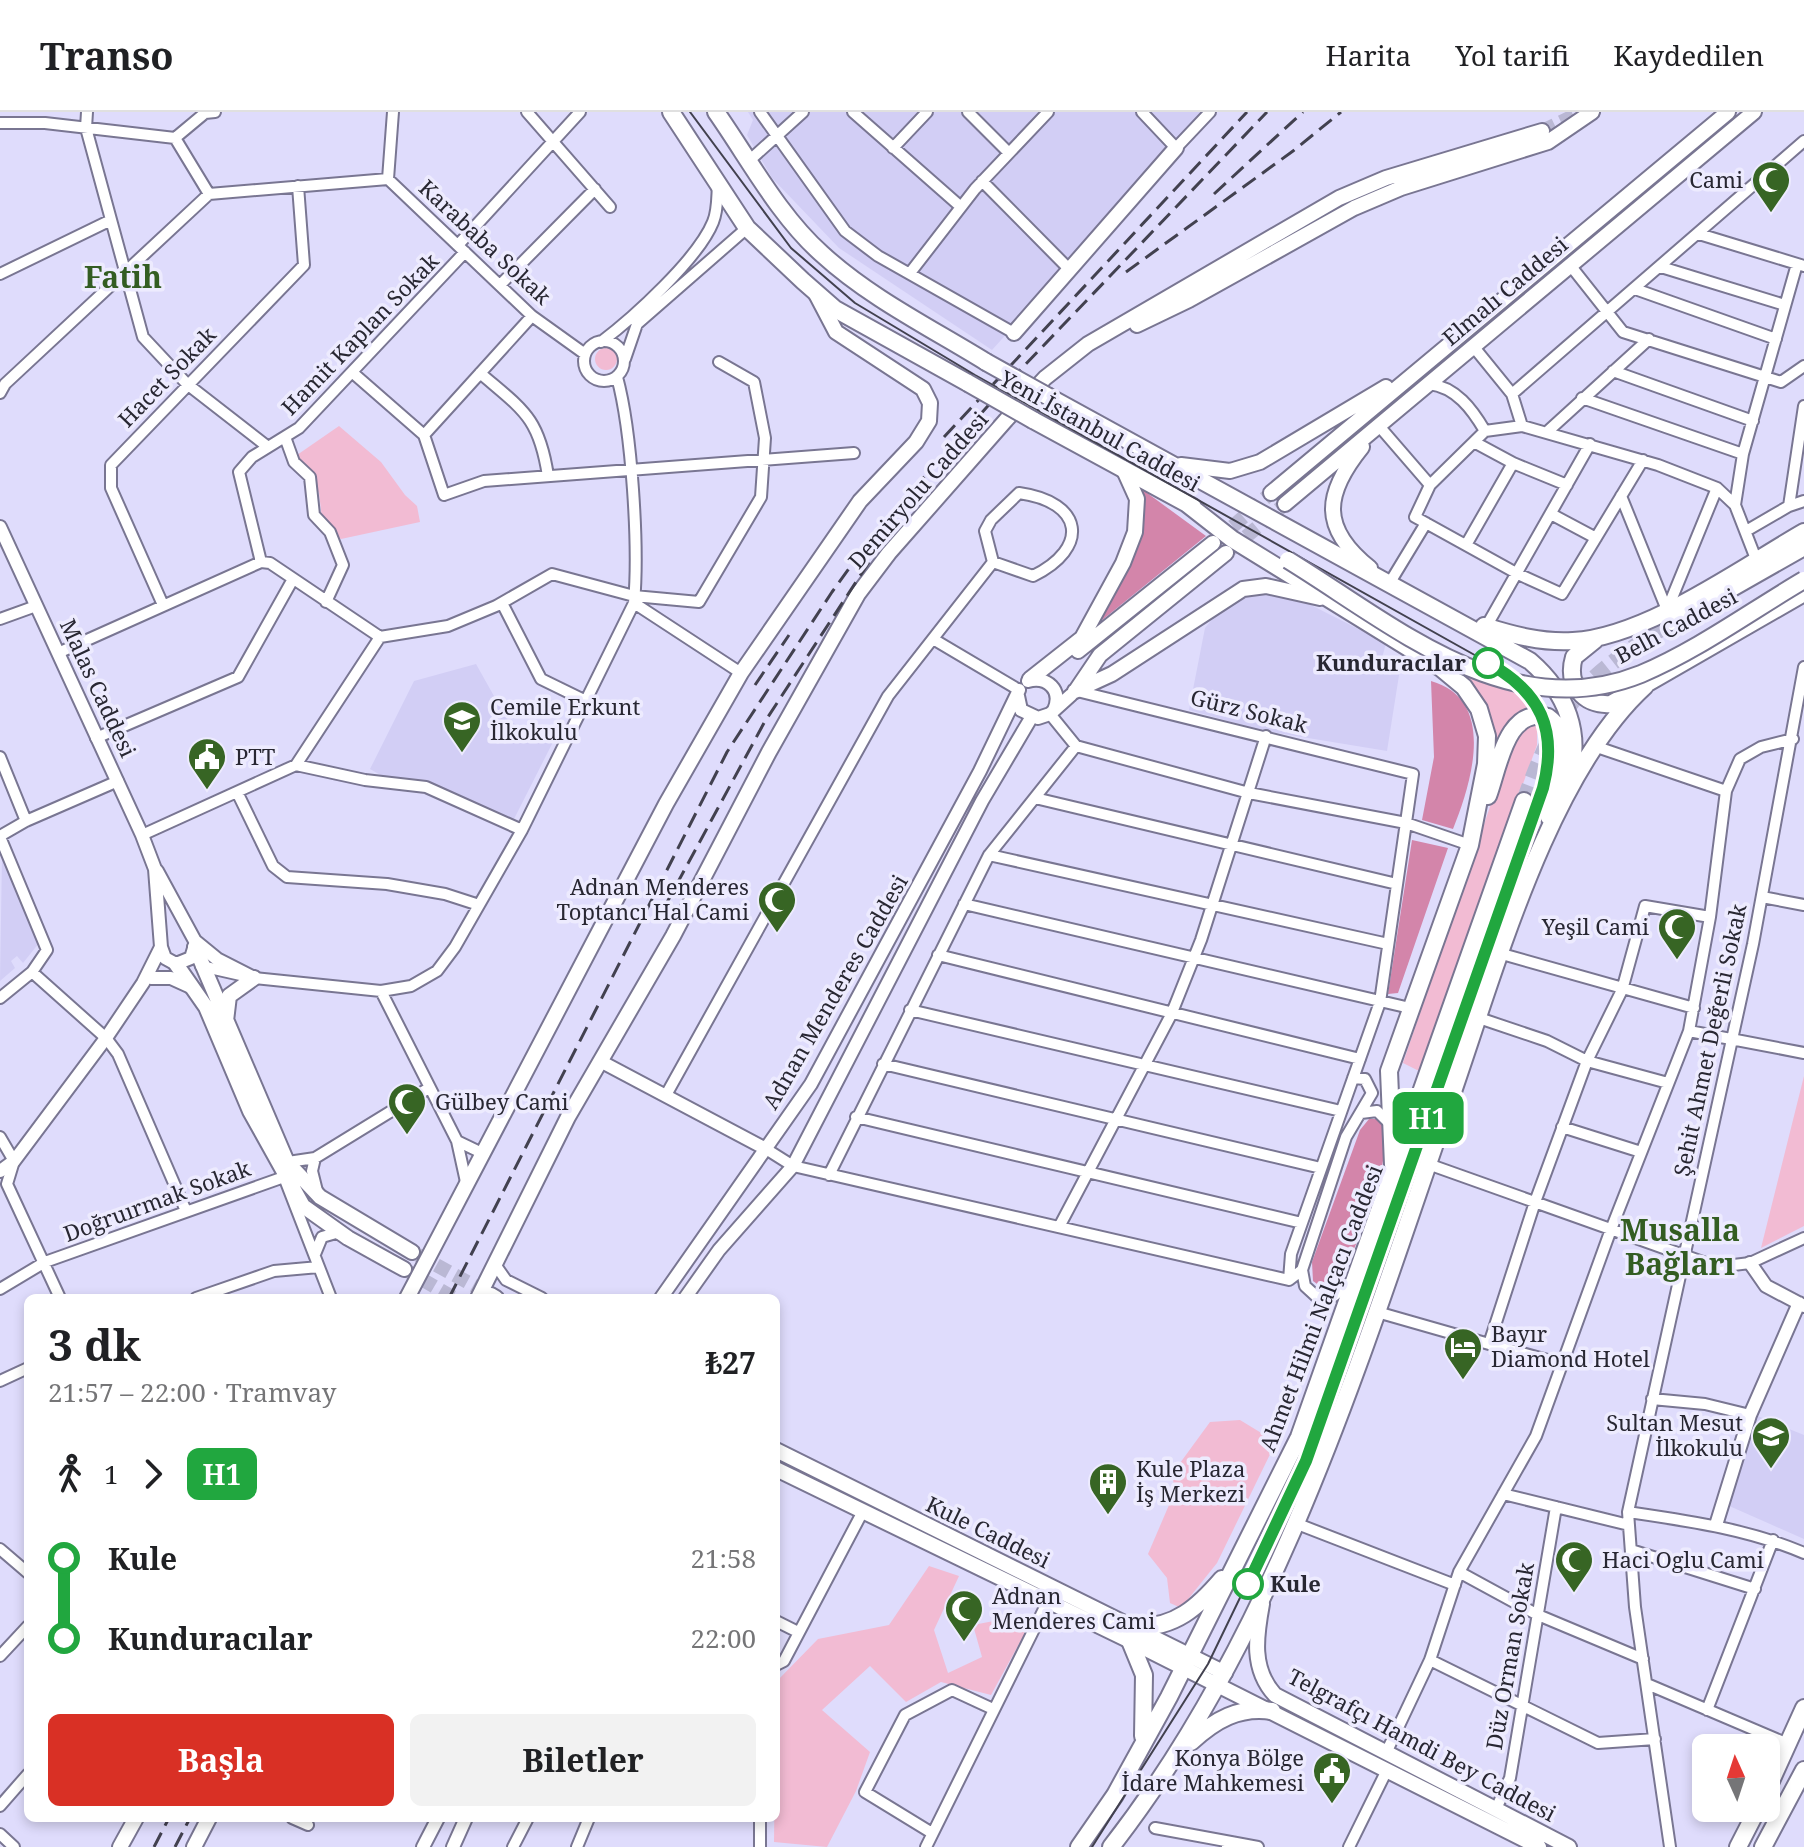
<!DOCTYPE html>
<html lang="tr">
<head>
<meta charset="utf-8">
<style>
	:root { --surface:#fff; --page:#f2f2f2; --text:#202124; --muted:#757577; --line:#e0e0e0; --accent:#d93025 }
	body { margin:0; font-family:"Noto Serif",serif; background:var(--page); color:var(--text); height:100vh; display:flex; flex-direction:column; font-size:30px; white-space:nowrap }
	* { box-sizing:border-box; margin:0 }
	p { font-size:26px; color:var(--muted) }
	.icon { flex:none; width:44px; height:44px; fill:none; stroke:currentColor; stroke-width:2; stroke-linecap:round; stroke-linejoin:round }
	.map { position:relative; flex:1; overflow:hidden }
	.panel { position:absolute; left:24px; top:1182px; width:756px; height:528px; display:flex; flex-direction:column; background:var(--surface); border-radius:12px; box-shadow:0 4px 12px #0003 }
	.panel>* { flex:none }
	.badge { padding:0 16px; border-radius:12px; font-size:28px; line-height:52px }
	.needle { width:52px; rotate:357deg }
	.controls { position:absolute; left:1692px; top:1622px; display:grid; gap:16px }
	.controls a { display:grid; place-items:center; width:88px; height:88px; border-radius:12px; background:var(--surface); box-shadow:0 4px 12px #0003; font-size:40px }
	.map>.badge { position:absolute; translate:-50% -50%; box-shadow:0 0 0 4px #fff }
	.legs { display:flex; align-items:center; gap:12px; height:88px; padding:0 24px; font-size:26px }
	.legs p { margin-inline-start:auto }
	.head { display:flex; align-items:center; justify-content:space-between; height:136px; padding:0 24px }
	h1 { font-size:44px; font-weight:700; line-height:60px }
	.primary-button { display:flex; gap:16px; margin-top:auto; padding:16px 24px }
	.primary-button a { flex:1; height:92px; border-radius:12px; background:var(--accent); color:#fff; font-size:32px; font-weight:700; line-height:92px; text-align:center }
	.primary-button a+a { background:var(--page); color:var(--text) }
	ul { padding:0 24px; list-style:none }
	li { display:flex; align-items:center; gap:28px; height:80px; font-size:30px }
	li i { display:grid; place-items:center; width:12px; height:100%; margin:0 10px; background:currentColor }
	li i::after { content:''; width:20px; height:20px; margin:-10px; border:6px solid; border-radius:50%; background:var(--surface) }
	li p { margin-inline-start:auto }
	li:first-child i { background:linear-gradient(#0000 50%,currentColor 0) }
	li:last-child i { background:linear-gradient(currentColor 50%,#0000 0) }
	header { display:flex; align-items:center; gap:48px; box-sizing:border-box; height:112px; padding:0 40px; background:var(--surface); border-bottom:2px solid var(--line) }
	header strong { font-size:38px }
	nav { display:flex; gap:44px; margin-inline-start:auto; font-size:28px }
	.map>svg:first-child { display:block }
	.built { fill:#d2cef5 }
	.green { fill:#f2bbd3 }
	.forest { fill:#d385aa }
	.lines { fill:none; stroke-linecap:round; stroke-linejoin:round }
	.secondary-tunnel { stroke:#bab8d4; stroke-width:14; stroke-dasharray:14 7; stroke-linecap:butt }
	.primary-tunnel { stroke:#bab8d4; stroke-width:16; stroke-dasharray:16 8; stroke-linecap:butt }
	.minor-casing { stroke:#797692; stroke-width:14 }
	.tertiary-casing { stroke:#797692; stroke-width:16 }
	.secondary-casing { stroke:#797692; stroke-width:18 }
	.primary-casing { stroke:#797692; stroke-width:20 }
	.minor { stroke:#fff; stroke-width:10 }
	.tertiary { stroke:#fff; stroke-width:12 }
	.secondary { stroke:#fff; stroke-width:14 }
	.primary { stroke:#fff; stroke-width:16 }
	.tram { stroke:#42414f; stroke-width:2 }
	.rail { stroke:#42414f; stroke-width:3; stroke-dasharray:16 8; stroke-linecap:butt }
	.primary-bridge-casing { stroke:#797692; stroke-width:20; stroke-linecap:butt }
	.primary-bridge { stroke:#fff; stroke-width:16 }
	.line-1-casing { stroke:#fff; stroke-width:18 }
	.line-1 { stroke:#21a73f; stroke-width:12 }
	.stop-1-dot { fill:#fff; stroke:#21a73f; stroke-width:4 }
	.labels { text-anchor:middle; stroke-width:7; stroke-linejoin:round; paint-order:stroke }
	.poi-label { font-size:22px; fill:#282732; stroke:#edebfe; text-anchor:start }
	.street-label { font-size:22px; fill:#282732; stroke:#edebfe }
	.stop-label { font-size:22px; font-weight:bold; fill:#282732; stroke:#edebfe; text-anchor:end }
	.district-label { font-size:30px; font-weight:bold; fill:#335d22; stroke:#edebfe }
</style>
</head>
<body>
<header>
<strong>Transo</strong>
<nav><a>Harita</a><a>Yol tarifi</a><a>Kaydedilen</a></nav>
</header>
<div class="map">
<svg width="1804" height="1735" viewBox="0 0 1804 1735">
	<rect width="100%" height="100%" fill="#dfdcfc"/>
	<path class="built" d="M748,0H1207L992,238L839,136L772,66L747,23L753,8Z
		M1271,481L1303,489L1386,531L1381,550L1400,557L1387,639L1260,618L1189,598L1205,516L1219,499L1246,483Z
		M476,552L508,609L554,628L513,709L427,671L384,665L370,657L414,569Z
		M2,744L36,816L39,831L23,851L17,844L11,849L15,856L0,869Z
		M1755,1303L1804,1323V1427L1727,1393Z"/>
	<path class="green" d="M595 247a11 11 0 1 1 22 0a11 11 0 1 1-22 0Z
		M339,314L381,350L405,383L417,394L420,410L341,427L323,415L319,381L297,343Z
		M1461,563L1514,580L1530,596L1498,631H1493Z
		M1537,610V633L1419,959L1403,951L1516,618Z
		M1804,964V1114L1761,1136Z
		M1240,1308L1276,1330L1217,1451L1181,1496L1170,1491L1167,1466L1148,1442L1175,1379L1172,1362L1210,1310Z
		M929,1454L959,1464L934,1518L948,1561L982,1545L973,1513L999,1508L1013,1499L1026,1519L991,1583L941,1570L906,1590L870,1554L822,1598L870,1640L856,1679L827,1735L774,1730L776,1570L818,1527L889,1513Z"/>
	<path class="forest" d="M1143,378L1206,424L1096,513C1120,469 1144,430 1143,378Z
		M1431,569C1498,588 1471,672 1453,717L1422,708L1434,645Z
		M1412,728L1448,736L1398,881L1388,882Z
		M1369,1007H1379C1400,1038 1358,1124 1346,1158L1338,1171L1324,1177L1313,1169L1312,1150L1360,1018Z"/>
	<g class="lines">
		<path class="secondary-tunnel" d="M1542,19L1582,0
			M1217,428L1271,381
			M1230,438L1285,392
			M418,1143L491,1183
			M404,1157L454,1186"/>
		<path class="primary-tunnel" d="M1524,689C1561,587 1581,568 1672,510"/>
		<defs>
			<path id="minor" d="M87,0L86,16L143,225L187,272L268,335
				M527,0L610,95
				M760,0L845,119L878,144L1014,221
				M853,0L961,95
				M968,0L1009,41
				M1142,0L1176,36L1210,0
				M0,11H45L175,26L205,1L215,0
				M175,26L209,82
				M893,36L927,0
				M750,48L803,0
				M388,67L393,0
				M982,69L1070,158
				M1699,122L1804,154
				M458,133L580,0
				M465,140L299,316L252,345L239,360L261,450L270,451L380,525L448,514L496,494L552,462L634,484L699,490L761,385L765,326L754,270L719,250
				M1570,153L1623,220L1781,270L1804,254
				M1661,155L1785,193
				M910,161L975,77L1048,0
				M0,162L111,108
				M500,173L595,77
				M1635,177L1776,227
				M584 249a20 20 0 1 1 40 0a20 20 0 1 1-40 0Z
				M601,230C633,206 698,147 713,110C718,98 717,85 718,72
				M1473,234L1512,282
				M625,247L637,212L747,116
				M1613,259L1753,309
				M353,261L424,323L444,383L484,369L854,341
				M480,261C523,298 539,305 548,364
				M1429,272C1456,275 1472,297 1485,319L1522,314L1658,353L1717,376L1735,393L1756,447
				M0,281L5,272L209,82L388,67L532,204L585,242
				M1582,286L1743,342
				M1804,294L1789,394L1804,389
				M1379,314L1430,373L1415,405L1518,462L1562,482L1643,348
				M1522,314L1512,282L1804,29
				M1547,320L1649,227
				M424,323L532,204
				M285,325L294,350L310,365L314,403L330,420L343,453L326,490
				M1474,330L1513,351
				M1430,373L1485,319
				M1019,381C1084,390 1090,436 1033,464L993,450L985,419L991,408Z
				M1621,384L1667,498
				M1735,393L1743,342L1797,152
				M1551,402L1596,426
				M1746,419L1789,394
				M1466,433L1513,351L1567,373
				M1389,472L1426,411
				M502,491L541,567L584,588
				M634,491L741,561
				M163,493L111,376V353L304,153L298,74
				M1667,498L1717,376
				M0,507L36,494
				M1486,515L1590,332
				M933,527L1019,578
				M58,541L261,450
				M1077,579L1413,662L1380,890L1291,1142L1289,1168
				M1050,602L1076,634L1249,681L1406,711L1470,733
				M96,626L238,565L293,467
				M1594,634L1726,679
				M0,645L26,709
				M296,653L365,668L426,675L522,718
				M238,682L273,754L287,765L387,772L445,782L479,793
				M1035,686L1397,772
				M142,723L296,653L380,525
				M0,724L26,709L118,669
				M0,725L47,838L32,860L0,886
				M989,743L1388,832
				M1762,785L1804,793
				M964,792L1410,896
				M1502,842L1694,896
				M938,843L1360,947
				M201,854L254,866L381,879L411,874L437,859L455,835L522,718L634,491C639,435 632,320 617,265
				M32,860L106,926L118,942L186,1099
				M381,879L457,1029L466,1070
				M910,898L1341,999
				M1479,906L1547,929L1587,949L1668,971
				M1689,919L1804,941
				M883,952L1321,1056
				M666,983L888,584L993,450
				M1361,1001L1377,999L1390,1012
				M856,1005L1302,1111
				M1562,1015L1641,1040
				M0,1025L14,1049L7,1072L60,1186
				M457,1029L484,1042
				M766,1037L793,1054L1289,1168L1302,1158
				M315,1046L312,1059L317,1079
				M288,1050L315,1046L429,976
				M1428,1052L1717,1155L1750,1151L1804,1126
				M829,1063L989,743L1076,634
				M1059,1115L1171,903L1201,828L1266,624
				M315,1142L322,1125L336,1121L342,1123
				M494,1151L506,1168L542,1186
				M1351,1170L1334,1184L1317,1185L1305,1174L1302,1158L1346,1025L1372,981L1365,967L1353,966
				M0,1177L45,1150L284,1065L331,1186
				M196,1186L274,1159L319,1155
				M1377,1200L1489,1232
				M1562,1252L1489,1232L1535,1090L1587,949L1622,878L1645,794L1710,805
				M0,1269L28,1256
				M1652,1287L1705,1292L1750,1303
				M1503,1382L1629,1413
				M1628,1400C1689,1409 1748,1417 1804,1441
				M1295,1411L1455,1473
				M0,1437L28,1461
				M1631,1438L1755,1477
				M1459,1460L1538,1503L1643,1547
				M776,1509L798,1520
				M0,1544L28,1514
				M1430,1548L1598,1631L1655,1627
				M776,1553L784,1549L862,1401
				M1647,1572L1788,1632
				M1707,1598L1773,1428
				M1386,1641L1430,1548L1459,1460L1536,1324L1610,1120L1689,919L1710,805L1726,679L1740,647L1761,635L1793,627
				M0,1694L28,1662
				M1496,1697L1510,1666L1556,1395
				M292,1706L308,1713
				M1155,1716L1231,1730
				M932,1721L865,1680L905,1603L952,1578L993,1597
				M0,1722L14,1735
				M1227,1734L1231,1730L1258,1735
				M513,1735L528,1706
				M577,1735L589,1706
				M760,1735V1706
				M926,1735L1047,1491
				M1349,1735L1387,1658
				M1670,1735L1635,1495L1628,1400L1753,832L1804,555"/>
			<path id="tertiary" d="M0,415L142,723L155,757L161,835L143,871L106,926L14,1049L0,1059
				M1028,569C1047,564 1063,578 1054,598
				M1018,584L1021,598L1038,606L1050,602L1071,583
				M157,759L195,829L217,847L254,866
				M161,835L165,846L176,852L191,846L195,833
				M151,866H171L193,876
				M600,949L766,1037
				M1750,1151L1766,1174L1804,1194
				M661,1186L811,972L980,659L1019,578
				M685,1186L719,1138L793,1054L982,689L1031,606
				M1716,1413L1750,1303L1799,1191
				M423,1735L438,1706
				M453,1735L466,1706"/>
			<path id="secondary" d="M1137,213L1189,188L1354,96L1401,76L1548,30L1592,0
				M1014,221L1176,36
				M1362,335C1324,382 1320,416 1370,456
				M1181,353L1230,359L1260,350L1386,275
				M1271,381L1728,0
				M1285,392L1754,0
				M1078,539L1213,431
				M1030,567L1082,526L1123,451L1135,420L1137,387L1123,356
				M1077,577L1100,543L1226,441
				M1075,579L1112,562L1243,477L1266,474L1320,486
				M195,835L287,1050L320,1085L412,1140
				M176,852L206,895L250,999L303,1094L348,1126L404,1157
				M226,909L229,884L254,866
				M491,1183L496,1186
				M407,1186L666,692L741,561L860,389L916,330L929,309L930,291L923,277L836,220L815,180
				M478,1186L568,1005L673,824L769,640L858,482L889,441L1006,308L1045,266L1088,232L1339,86L1386,66L1542,19
				M776,1338L1225,1561
				M776,1357L1130,1529L1539,1735
				M1262,1492C1256,1524 1251,1557 1275,1583L1569,1735
				M120,1735L136,1706
				M194,1735L209,1706"/>
			<path id="primary" d="M671,0L747,116L803,169L835,197L968,271
				M716,0C749,47 779,104 822,142C870,186 931,216 986,250
				M1049,285L1530,549C1566,580 1584,623 1567,669
				M1033,308L1193,395
				M1186,391L1232,427L1441,556L1464,575L1479,597L1487,624L1486,652L1470,733L1389,959L1393,1053
				M1672,510L1804,435
				M1484,514C1513,523 1542,531 1573,529C1646,525 1741,456 1804,420
				M1595,528L1574,545C1566,572 1583,594 1611,592L1804,481
				M1488,684C1499,655 1506,594 1548,605C1581,629 1556,674 1549,705
				M1136,1515C1175,1516 1198,1495 1222,1467
				M1130,1529L1144,1563L1143,1624
				M1191,1630C1215,1608 1239,1594 1272,1599
				M1766,1680L1804,1596
				M1079,1735L1115,1683L1169,1585L1299,1325L1524,689
				M1111,1735C1280,1518 1360,1247 1449,991C1493,866 1547,663 1645,574
				M1738,1735L1758,1696
				M1763,1735L1804,1658"/>
		</defs>
		<use href="#minor" class="minor-casing"/>
		<use href="#tertiary" class="tertiary-casing"/>
		<use href="#secondary" class="secondary-casing"/>
		<use href="#primary" class="primary-casing"/>
		<use href="#minor" class="minor"/>
		<use href="#tertiary" class="tertiary"/>
		<use href="#secondary" class="secondary"/>
		<use href="#primary" class="primary"/>
		<path class="tram" d="M690,0L791,136L855,191L975,263L1505,560C1548,590 1556,637 1541,686L1306,1349L1208,1552L1092,1735"/>
		<path class="rail" d="M1214,82L1303,0
			M1126,160L1293,39L1341,0
			M944,325L1247,0
			M755,573L789,523
			M665,794L764,611L884,427
			M449,1186L727,640L832,480L879,415L1022,256L1267,0
			M154,1735L169,1706
			M175,1735L190,1706"/>
		<defs>
			<path id="primary-bridge" d="M986,250L1049,285
				M968,271L1033,308
				M1288,448C1394,513 1509,615 1641,562C1698,538 1751,499 1804,468"/>
		</defs>
		<use href="#primary-bridge" class="primary-bridge-casing"/>
		<use href="#primary-bridge" class="primary-bridge"/>
	</g>
	<g class="lines">
		<defs>
			<path id="line-1" d="M1248,1472L1306,1349L1543,676C1558,618 1541,580 1488,551"/>
		</defs>
		<use href="#line-1" class="line-1-casing"/>
		<use href="#line-1" class="line-1"/>
	</g>
	<defs>
		<symbol id="mosque-pin" viewBox="-11 -11 22 30"><path d="M0 17L-7.5 6A9.5 9.5 0 1 1 7.5 6Z" fill="#376524" stroke="#edebfe"/><path d="M3.5-4.9A6 6 0 1 0 3.5 4.9A5 5 0 1 1 3.5-4.9Z" fill="#fff"/></symbol>
		<symbol id="school-pin" viewBox="-11 -11 22 30"><path d="M0 17L-7.5 6A9.5 9.5 0 1 1 7.5 6Z" fill="#376524" stroke="#edebfe"/><path d="M0-5L7-2L0 1L-7-2ZM-4 1L0 2.5L4 1V4Q0 6-4 4Z" fill="#fff"/></symbol>
		<symbol id="civic-pin" viewBox="-11 -11 22 30"><path d="M0 17L-7.5 6A9.5 9.5 0 1 1 7.5 6Z" fill="#376524" stroke="#edebfe"/><path d="M-.6-6.5H3V-4.5H.6V-3L4-1V1h2V6H-6V1h2V-1L-.6-3ZM-1.2 2.5V6h2.4V2.5Z" fill="#fff"/></symbol>
		<symbol id="hotel-pin" viewBox="-11 -11 22 30"><path d="M0 17L-7.5 6A9.5 9.5 0 1 1 7.5 6Z" fill="#376524" stroke="#edebfe"/><path d="M-6-4.5h1.5V1H6V5H4.5V3h-9V5H-6ZM-4 0a1.8 1.8 0 1 1 3.6 0ZM.5 0V-2.5h3Q6-2.5 6 0Z" fill="#fff"/></symbol>
		<symbol id="building-pin" viewBox="-11 -11 22 30"><path d="M0 17L-7.5 6A9.5 9.5 0 1 1 7.5 6Z" fill="#376524" stroke="#edebfe"/><path d="M-4-6H4V6H1V3H-1V6H-4ZM-2.5-4.3h1.7v1.8h-1.7ZM.8-4.3h1.7v1.8H.8ZM-2.5-1h1.7V.8h-1.7ZM.8-1h1.7V.8H.8Z" fill="#fff"/></symbol>
	</defs>
	<g fill-rule="evenodd">
		<use href="#mosque-pin" x="1749" y="46" width="44" height="60"/>
		<use href="#school-pin" x="440" y="586" width="44" height="60"/>
		<use href="#civic-pin" x="185" y="623" width="44" height="60"/>
		<use href="#mosque-pin" x="755" y="766" width="44" height="60"/>
		<use href="#mosque-pin" x="1655" y="793" width="44" height="60"/>
		<use href="#mosque-pin" x="385" y="968" width="44" height="60"/>
		<use href="#hotel-pin" x="1441" y="1213" width="44" height="60"/>
		<use href="#school-pin" x="1749" y="1302" width="44" height="60"/>
		<use href="#building-pin" x="1086" y="1348" width="44" height="60"/>
		<use href="#mosque-pin" x="1552" y="1426" width="44" height="60"/>
		<use href="#mosque-pin" x="942" y="1475" width="44" height="60"/>
		<use href="#civic-pin" x="1310" y="1637" width="44" height="60"/>
	</g>
	<g class="stop-1-dot">
		<circle cx="1488" cy="551" r="14"/>
		<circle cx="1248" cy="1472" r="14"/>
	</g>
	<g class="labels">
		<g class="poi-label">
			<text x="1743" y="76" text-anchor="end">Cami</text>
			<text x="490" y="603">Cemile Erkunt<tspan x="490" dy="25">İlkokulu</tspan></text>
			<text x="235" y="653">PTT</text>
			<text x="749" y="783" text-anchor="end">Adnan Menderes<tspan x="749" dy="25">Toptancı Hal Cami</tspan></text>
			<text x="1649" y="823" text-anchor="end">Yeşil Cami</text>
			<text x="435" y="998">Gülbey Cami</text>
			<text x="1491" y="1230">Bayır<tspan x="1491" dy="25">Diamond Hotel</tspan></text>
			<text x="1743" y="1319" text-anchor="end">Sultan Mesut<tspan x="1743" dy="25">İlkokulu</tspan></text>
			<text x="1136" y="1365">Kule Plaza<tspan x="1136" dy="25">İş Merkezi</tspan></text>
			<text x="1602" y="1456">Haci Oglu Cami</text>
			<text x="992" y="1492">Adnan<tspan x="992" dy="25">Menderes Cami</tspan></text>
			<text x="1304" y="1654" text-anchor="end">Konya Bölge<tspan x="1304" dy="25">İdare Mahkemesi</tspan></text>
		</g>
		<g class="street-label">
			<text transform="translate(485 130) rotate(43)" y="8">Karababa Sokak</text>
			<text transform="translate(1505 179) rotate(-40)" y="8">Elmalı Caddesi</text>
			<text transform="translate(360 222) rotate(-46)" y="8">Hamit Kaplan Sokak</text>
			<text transform="translate(167 265) rotate(-46)" y="8">Hacet Sokak</text>
			<text transform="translate(1100 319) rotate(29)" y="8">Yeni İstanbul Caddesi</text>
			<text transform="translate(918 378) rotate(-49)" y="8">Demiryolu Caddesi</text>
			<text transform="translate(1676 514) rotate(-28)" y="8">Belh Caddesi</text>
			<text transform="translate(98 576) rotate(65)" y="8">Malas Caddesi</text>
			<text transform="translate(1249 599) rotate(14)" y="8">Gürz Sokak</text>
			<text transform="translate(835 880) rotate(-60)" y="8">Adnan Menderes Caddesi</text>
			<text transform="translate(1710 928) rotate(-78)" y="8">Şehit Ahmet Değerli Sokak</text>
			<text transform="translate(157 1089) rotate(-20)" y="8">Doğruırmak Sokak</text>
			<text transform="translate(1321 1196) rotate(-69)" y="8">Ahmet Hilmi Nalçacı Caddesi</text>
			<text transform="translate(988 1420) rotate(26)" y="8">Kule Caddesi</text>
			<text transform="translate(1510 1544) rotate(-80)" y="8">Düz Orman Sokak</text>
			<text transform="translate(1422 1633) rotate(28)" y="8">Telgrafçı Hamdi Bey Caddesi</text>
		</g>
		<g class="stop-label">
			<text x="1466" y="559">Kunduracılar</text>
			<text x="1270" y="1480" text-anchor="start">Kule</text>
		</g>
		<g class="district-label">
			<text x="123" y="176">Fatih</text>
			<text x="1680" y="1129">Musalla<tspan x="1680" dy="34">Bağları</tspan></text>
		</g>
	</g>
</svg>
<div class="controls">
<a><svg class="needle" viewBox="-14 -14 28 28"><path d="M0-13l5 13h-10z" fill="#e53935"/><path d="M0 13l5-13h-10z" fill="#757577"/></svg></a>
</div>
<b class="badge" style="left:1428px;top:1006px;background:#21a73f;color:#fff">H1</b>
<section class="panel">
<div class="head"><div><h1>3 dk</h1><p>21:57 – 22:00 · Tramvay</p></div><b>₺27</b></div>
<div class="legs"><svg class="icon" aria-label="walk" viewBox="0 0 24 24"><circle cx="13" cy="4" r="2"/><path d="M13 8l-2 6 4 7M11 14l-3 7M7 12l3-4h3l4 4"/></svg>1<svg class="icon" aria-label="forward" viewBox="0 0 24 24"><path d="M9 5l7 7-7 7"/></svg><b class="badge" style="background:#21a73f;color:#fff">H1</b></div>
<ul>
<li><i style="color:#21a73f"></i><b>Kule</b><p>21:58</p></li>
<li><i style="color:#21a73f"></i><b>Kunduracılar</b><p>22:00</p></li>
</ul>
<div class="primary-button"><a>Başla</a><a>Biletler</a></div>
</section>
</div>
</body>
</html>
